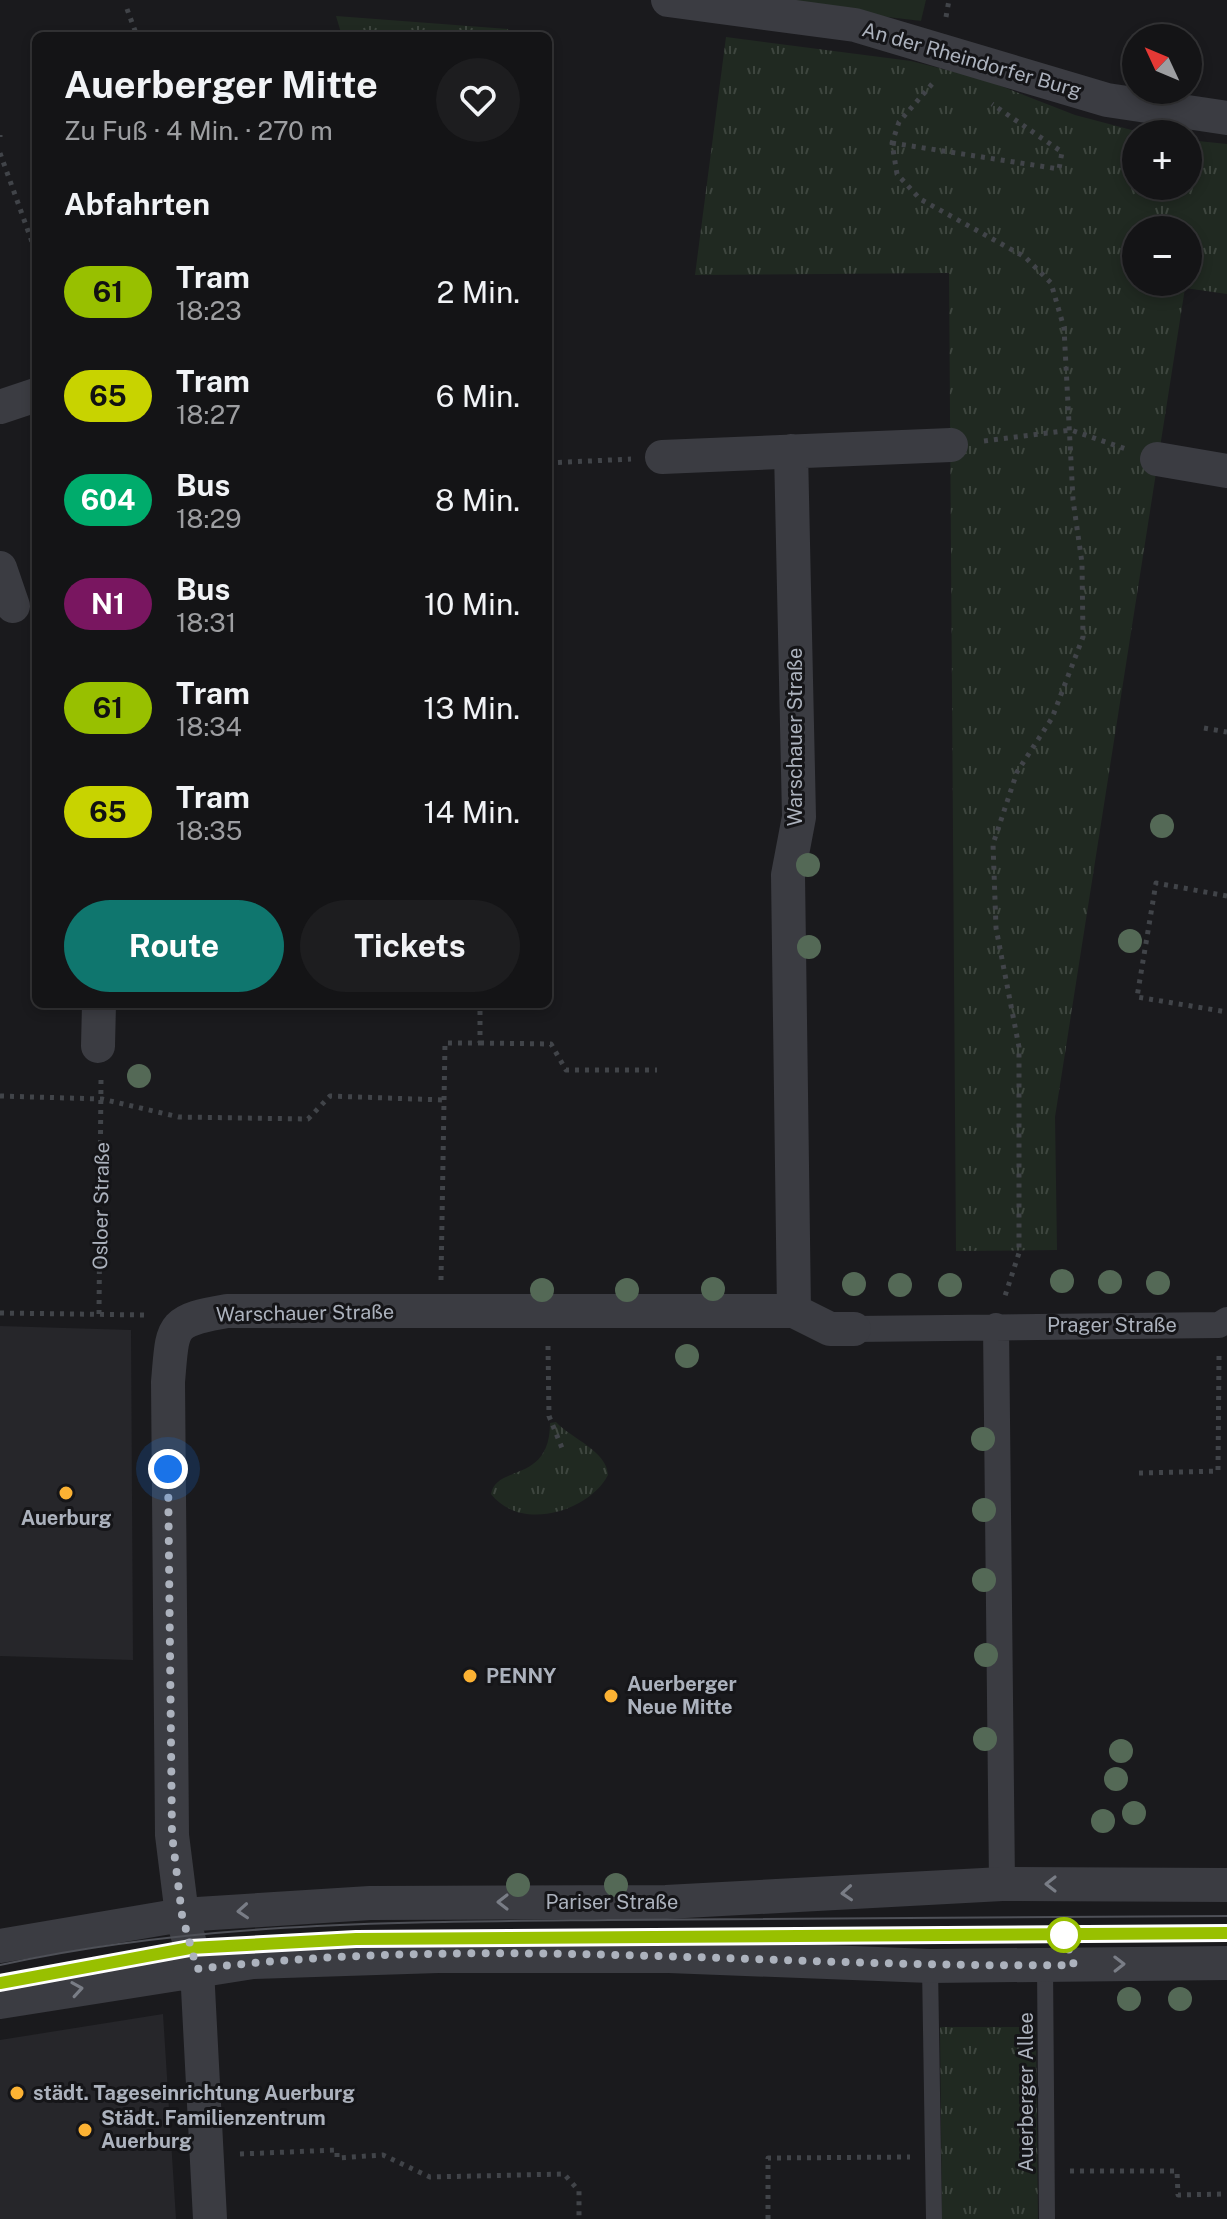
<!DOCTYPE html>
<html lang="de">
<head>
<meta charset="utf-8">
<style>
	:root { --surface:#141416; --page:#1d1d1f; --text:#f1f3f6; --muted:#9d9ea1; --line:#333335; --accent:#0f766e }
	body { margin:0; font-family:"Public Sans",sans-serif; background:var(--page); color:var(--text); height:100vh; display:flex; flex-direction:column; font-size:30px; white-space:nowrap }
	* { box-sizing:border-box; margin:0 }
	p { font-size:26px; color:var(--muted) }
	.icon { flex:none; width:44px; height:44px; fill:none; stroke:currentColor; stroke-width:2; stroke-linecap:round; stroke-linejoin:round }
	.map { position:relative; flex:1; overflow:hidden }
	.side { position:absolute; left:32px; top:32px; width:520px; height:976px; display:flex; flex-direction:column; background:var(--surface); border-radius:12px; box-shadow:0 4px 12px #0003,0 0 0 2px var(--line) }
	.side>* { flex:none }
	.badge { padding:0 16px; border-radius:26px; font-size:28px; line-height:52px }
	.needle { width:52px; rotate:314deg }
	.controls { position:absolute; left:1122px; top:24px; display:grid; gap:16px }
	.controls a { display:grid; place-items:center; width:80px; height:80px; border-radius:50%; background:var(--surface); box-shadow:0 4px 12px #0003,0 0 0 2px var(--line); font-size:40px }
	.you { position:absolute; width:40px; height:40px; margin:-20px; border:6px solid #fff; border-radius:50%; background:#1a73e8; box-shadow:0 0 0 12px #1a73e833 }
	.map>.badge { position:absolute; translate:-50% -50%; box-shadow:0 0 0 4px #fff }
	h2 { padding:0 32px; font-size:30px; line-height:72px }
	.round { display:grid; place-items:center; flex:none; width:84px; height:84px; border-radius:42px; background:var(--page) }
	.headline { display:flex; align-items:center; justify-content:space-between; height:136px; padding:0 32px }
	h1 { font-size:38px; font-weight:700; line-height:60px }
	.primary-button { display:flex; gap:16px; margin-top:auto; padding:16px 32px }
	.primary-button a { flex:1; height:92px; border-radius:48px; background:var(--accent); color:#fff; font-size:32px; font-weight:700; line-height:92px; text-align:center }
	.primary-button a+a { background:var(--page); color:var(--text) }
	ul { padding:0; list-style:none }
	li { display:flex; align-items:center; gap:24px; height:104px; padding:0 32px }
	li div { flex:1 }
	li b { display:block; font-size:30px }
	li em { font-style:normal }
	li .badge { min-width:88px; font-weight:700; text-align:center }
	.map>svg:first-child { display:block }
	.built { fill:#26262a }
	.grass { fill:url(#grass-tufts); fill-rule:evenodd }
	.garden { fill:#202921 }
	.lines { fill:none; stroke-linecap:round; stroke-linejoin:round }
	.path { stroke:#414449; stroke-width:5; stroke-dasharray:4 6; stroke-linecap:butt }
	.service { stroke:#3b3c42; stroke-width:16 }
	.pedestrian { stroke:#3b3c42; stroke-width:26 }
	.minor { stroke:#3b3c42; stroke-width:34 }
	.tram { stroke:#4e5057; stroke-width:2 }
	.tree { fill:#546956 }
	.oneway { stroke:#797d86 }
	.line-casing { stroke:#fff; stroke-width:18 }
	.line { stroke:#98c000; stroke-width:12 }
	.walk { stroke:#acb2bd; stroke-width:8; stroke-dasharray:0 14.4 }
	.poi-dot { fill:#fcb233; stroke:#151518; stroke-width:3 }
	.stop-dot { fill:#fff; stroke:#98c000; stroke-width:4 }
	.labels { text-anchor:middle; stroke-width:6; stroke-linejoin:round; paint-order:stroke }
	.street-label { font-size:20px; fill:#acb2bd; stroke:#151518 }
	.poi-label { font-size:20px; font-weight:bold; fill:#acb2bd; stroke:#151518; text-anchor:start }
</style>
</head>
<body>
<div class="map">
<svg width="1227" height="2219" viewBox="0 0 1227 2219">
	<defs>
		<pattern id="grass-tufts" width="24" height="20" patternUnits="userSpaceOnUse" patternTransform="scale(2)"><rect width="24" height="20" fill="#202921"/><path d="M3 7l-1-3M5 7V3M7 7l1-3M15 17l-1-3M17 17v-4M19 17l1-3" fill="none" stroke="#3e463f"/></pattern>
	</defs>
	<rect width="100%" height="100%" fill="#1a1a1d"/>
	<path class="built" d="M0,1326L131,1330L133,1660L0,1656Z
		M163,2014L176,2219H0V2040Z"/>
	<path class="grass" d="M336,16L508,29L509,36H342Z
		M726,37L911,61L983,79L1075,115L1147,134H1136V186H1188V140L1227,144V294L1185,288L1055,1117L1057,1250L956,1251L949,273L695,275ZM1136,230H1188V282H1136Z
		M556,1422C572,1439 607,1451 608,1475C589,1512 520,1532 491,1494C496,1464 550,1484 550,1423Z
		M940,2027H1036L1038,2219H942Z"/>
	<path class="garden" d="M746,0H926L921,21Z"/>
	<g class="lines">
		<path class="path" d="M127,9L137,36
			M946,17L949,0
			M932,84L899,122L892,143L897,174L920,199L1025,257L1051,283L1064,328L1073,500L1082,563L1083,637L1052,718L1017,772L993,844L996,928L1019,1047V1253L1004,1299
			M0,135V137
			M892,143L1059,169L1062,152L992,104
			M0,153L36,253
			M984,441L1071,430L1126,449
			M548,463L631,459
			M1204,728L1227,732
			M1227,896L1156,883L1137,997L1227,1012
			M480,1043L551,1044L566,1070H657
			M0,1096L102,1099L179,1117L308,1119L330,1096L444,1100
			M441,1280L445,1043H480V1004
			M0,1313L147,1315
			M99,1314L101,1079
			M548,1346L549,1416L562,1448
			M1139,1473L1218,1471L1219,1355
			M240,2154L337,2150V2158L383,2155L430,2177L564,2174L579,2191V2219
			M1070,2171H1177L1178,2195L1227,2194
			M768,2219V2158L910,2157"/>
		<path class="service" d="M1045,1965L1047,2219
			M930,1966L934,2219"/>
		<path class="pedestrian" d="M996,1326L1002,1884
			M854,1329L1219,1325L1227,1320"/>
		<path class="minor" d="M668,0L855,25L1107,100L1227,118
			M0,407L36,395
			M662,457L951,445
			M1157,459L1227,471
			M0,568L13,606
			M98,1046L99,1004
			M794,1311L830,1329H854
			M0,1946L182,1915L370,1903L666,1902L1002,1884L1227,1885
			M0,2002L253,1962L438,1956H669L930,1966L1227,1963
			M210,2219L197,1969L182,1915L172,1835L168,1382C173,1325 169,1321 227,1311H794L788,875L799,817L791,451"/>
		<path class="tram" d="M0,1965C201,1921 405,1922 609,1920C815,1918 1021,1916 1227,1916
			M0,1983L190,1948L356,1939L1227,1933"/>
	</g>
	<g class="tree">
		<circle cx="1162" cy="826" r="12"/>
		<circle cx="808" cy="865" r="12"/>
		<circle cx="1130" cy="941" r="12"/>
		<circle cx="809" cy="947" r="12"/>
		<circle cx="139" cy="1076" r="12"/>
		<circle cx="1062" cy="1281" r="12"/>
		<circle cx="1110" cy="1282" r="12"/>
		<circle cx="1158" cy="1283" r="12"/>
		<circle cx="854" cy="1284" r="12"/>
		<circle cx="900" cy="1285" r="12"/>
		<circle cx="950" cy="1285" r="12"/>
		<circle cx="713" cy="1289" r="12"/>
		<circle cx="542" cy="1290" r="12"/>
		<circle cx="627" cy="1290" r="12"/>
		<circle cx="687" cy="1356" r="12"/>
		<circle cx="983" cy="1439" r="12"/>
		<circle cx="984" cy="1510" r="12"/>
		<circle cx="984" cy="1580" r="12"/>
		<circle cx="986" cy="1655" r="12"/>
		<circle cx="985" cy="1739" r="12"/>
		<circle cx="1121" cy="1751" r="12"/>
		<circle cx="1116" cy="1779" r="12"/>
		<circle cx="1134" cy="1813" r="12"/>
		<circle cx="1103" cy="1821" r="12"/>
		<circle cx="518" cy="1885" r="12"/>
		<circle cx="616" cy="1885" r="12"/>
		<circle cx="1129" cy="1999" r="12"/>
		<circle cx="1180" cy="1999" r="12"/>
	</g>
	<defs><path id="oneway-chevron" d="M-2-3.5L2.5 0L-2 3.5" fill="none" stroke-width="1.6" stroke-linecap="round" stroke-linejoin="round" transform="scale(2)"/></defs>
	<g class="oneway">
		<use href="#oneway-chevron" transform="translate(1051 1884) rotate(-180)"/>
		<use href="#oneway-chevron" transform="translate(847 1893) rotate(176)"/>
		<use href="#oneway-chevron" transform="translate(503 1902) rotate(180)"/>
		<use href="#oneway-chevron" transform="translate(243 1911) rotate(176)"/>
		<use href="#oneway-chevron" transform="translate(1119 1964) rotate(-1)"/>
		<use href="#oneway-chevron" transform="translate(77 1989) rotate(-9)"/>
	</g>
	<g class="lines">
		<defs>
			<path id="line" d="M0,1983L190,1948L356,1939L1227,1933"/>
		</defs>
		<use href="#line" class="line-casing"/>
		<use href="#line" class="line"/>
		<path class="walk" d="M168,1469L172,1835L182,1915L197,1969C484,1934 784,1969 1074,1965L1064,1935"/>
	</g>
	<g class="poi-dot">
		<circle cx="66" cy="1493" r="8"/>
		<circle cx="470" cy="1676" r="8"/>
		<circle cx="611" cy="1696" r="8"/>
		<circle cx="17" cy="2093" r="8"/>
		<circle cx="85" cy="2130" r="8"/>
	</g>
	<circle class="stop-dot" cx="1064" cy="1935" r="16"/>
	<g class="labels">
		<g class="street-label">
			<text transform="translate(972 60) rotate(16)" y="7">An der Rheindorfer Burg</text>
			<text transform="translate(795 737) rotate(-90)" y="7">Warschauer Straße</text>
			<text transform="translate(101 1206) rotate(-89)" y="7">Osloer Straße</text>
			<text transform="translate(305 1313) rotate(-1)" y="7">Warschauer Straße</text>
			<text x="1112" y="1332">Prager Straße</text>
			<text x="612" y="1909">Pariser Straße</text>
			<text transform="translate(1026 2092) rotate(-90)" y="7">Auerberger Allee</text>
		</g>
		<g class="poi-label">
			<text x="66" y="1525" text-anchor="middle">Auerburg</text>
			<text x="486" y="1683">PENNY</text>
			<text x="627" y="1691">Auerberger<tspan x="627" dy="23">Neue Mitte</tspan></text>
			<text x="33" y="2100">städt. Tageseinrichtung Auerburg</text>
			<text x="101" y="2125">Städt. Familienzentrum<tspan x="101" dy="23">Auerburg</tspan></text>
		</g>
	</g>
</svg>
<div class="controls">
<a><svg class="needle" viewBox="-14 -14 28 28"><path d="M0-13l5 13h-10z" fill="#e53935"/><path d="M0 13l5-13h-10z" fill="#9d9ea1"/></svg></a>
<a>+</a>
<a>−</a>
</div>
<div class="you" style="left:168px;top:1469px"></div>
<section class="side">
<div class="headline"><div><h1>Auerberger Mitte</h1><p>Zu Fuß · 4 Min. · 270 m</p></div><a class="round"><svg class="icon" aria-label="heart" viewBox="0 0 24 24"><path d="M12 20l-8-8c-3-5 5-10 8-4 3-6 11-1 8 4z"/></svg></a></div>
<h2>Abfahrten</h2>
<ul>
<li><span class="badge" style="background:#98c000;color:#111">61</span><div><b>Tram</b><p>18:23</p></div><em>2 Min.</em></li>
<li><span class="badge" style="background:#c8d300;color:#111">65</span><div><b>Tram</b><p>18:27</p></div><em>6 Min.</em></li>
<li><span class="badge" style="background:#00ac6c;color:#fff">604</span><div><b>Bus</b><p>18:29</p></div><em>8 Min.</em></li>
<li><span class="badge" style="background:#791660;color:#fff">N1</span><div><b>Bus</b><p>18:31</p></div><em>10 Min.</em></li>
<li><span class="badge" style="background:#98c000;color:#111">61</span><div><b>Tram</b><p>18:34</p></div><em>13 Min.</em></li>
<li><span class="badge" style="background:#c8d300;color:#111">65</span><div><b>Tram</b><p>18:35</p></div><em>14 Min.</em></li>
</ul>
<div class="primary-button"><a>Route</a><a>Tickets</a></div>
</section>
</div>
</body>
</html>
